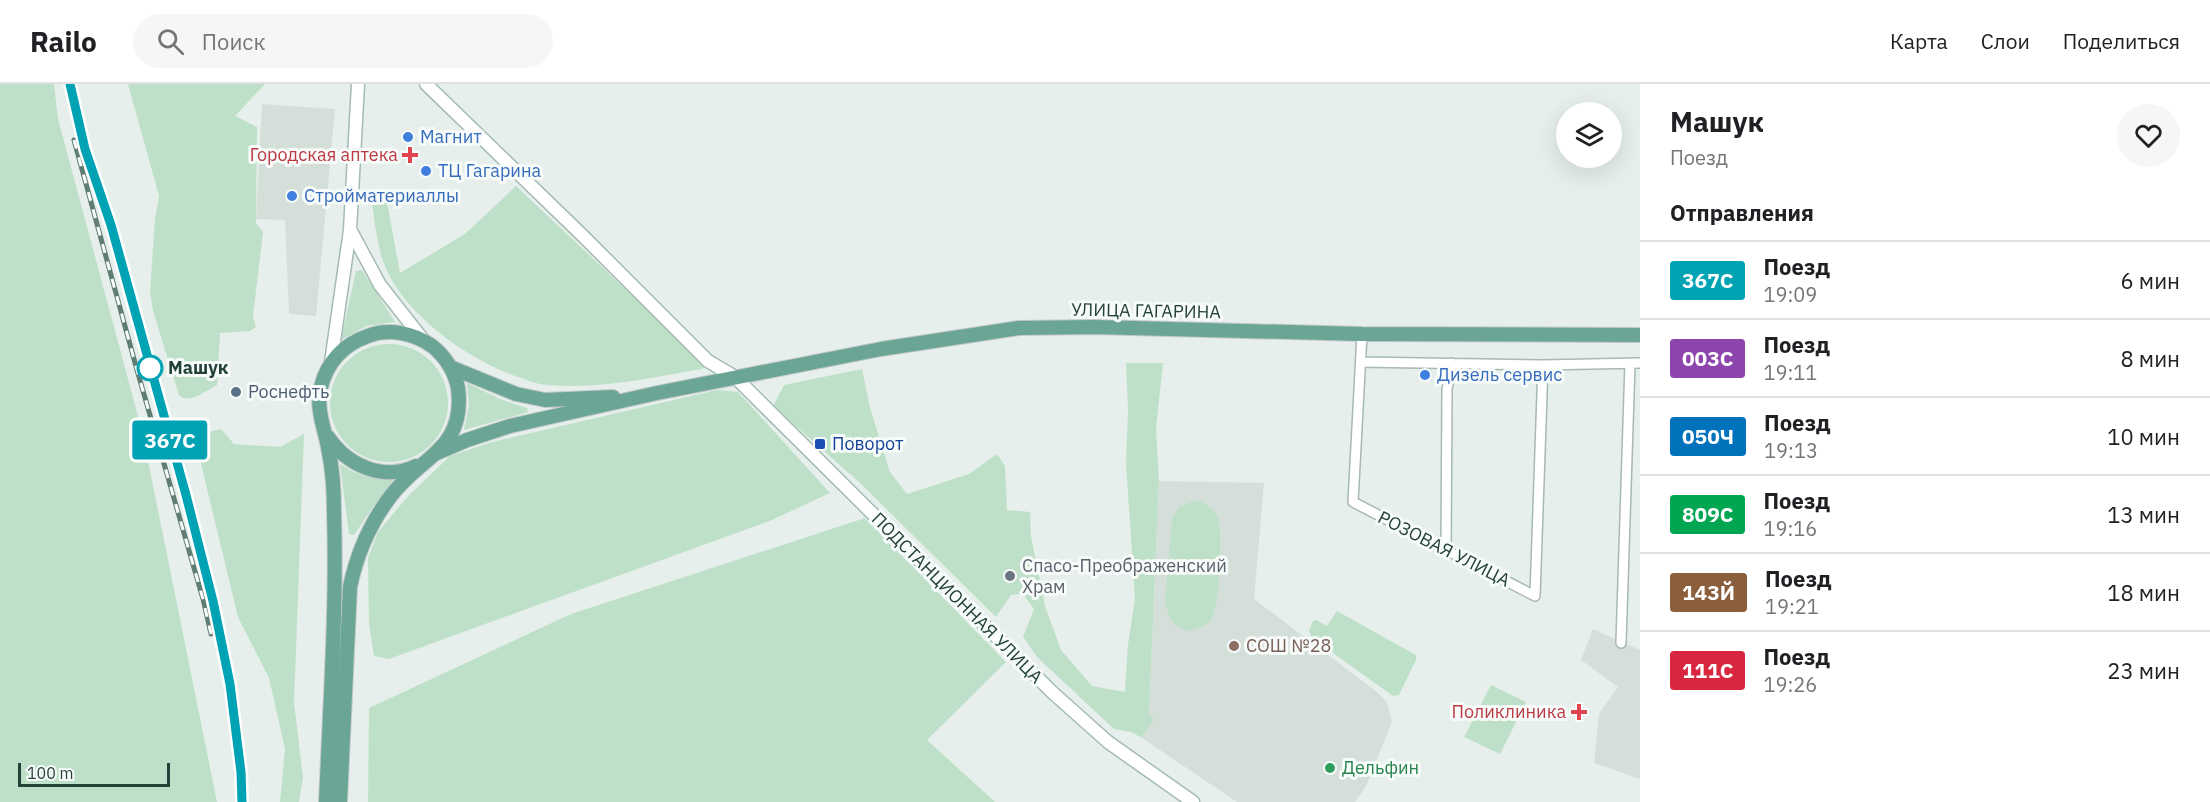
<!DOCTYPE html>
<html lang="ru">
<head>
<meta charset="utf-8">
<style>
	:root { --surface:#fff; --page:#f6f6f6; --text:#202124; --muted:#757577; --line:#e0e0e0 }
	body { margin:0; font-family:"IBM Plex Sans",sans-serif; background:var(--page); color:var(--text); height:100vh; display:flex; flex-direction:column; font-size:22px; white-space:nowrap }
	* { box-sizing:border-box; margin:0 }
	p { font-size:20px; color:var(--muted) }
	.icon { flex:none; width:33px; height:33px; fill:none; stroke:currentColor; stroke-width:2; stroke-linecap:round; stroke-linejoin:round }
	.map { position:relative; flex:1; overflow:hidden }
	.drawer { display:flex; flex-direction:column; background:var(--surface); width:570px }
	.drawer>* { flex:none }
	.badge { padding:0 12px; border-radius:4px; font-size:21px; line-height:39px }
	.fabs { position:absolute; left:1556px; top:18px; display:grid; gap:12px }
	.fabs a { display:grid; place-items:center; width:66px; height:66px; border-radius:50%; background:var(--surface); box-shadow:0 6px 24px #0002; font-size:30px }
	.scale { position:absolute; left:18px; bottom:15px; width:152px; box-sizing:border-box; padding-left:6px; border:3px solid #24423a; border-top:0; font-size:16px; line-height:21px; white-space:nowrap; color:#24423a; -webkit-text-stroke:4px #f7fbf9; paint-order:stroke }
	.map>.badge { position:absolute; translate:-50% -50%; box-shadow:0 0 0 3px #fff }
	h2 { padding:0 30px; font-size:22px; line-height:54px }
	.round { display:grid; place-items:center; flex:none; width:63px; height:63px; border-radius:32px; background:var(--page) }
	.summary { display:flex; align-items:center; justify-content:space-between; height:102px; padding:0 30px }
	h1 { font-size:28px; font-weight:700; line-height:45px }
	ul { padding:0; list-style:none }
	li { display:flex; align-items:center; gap:18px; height:78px; padding:0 30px; border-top:2px solid var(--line) }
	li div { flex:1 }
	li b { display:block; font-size:22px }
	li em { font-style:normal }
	li .badge { min-width:66px; font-weight:700; text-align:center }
	header { display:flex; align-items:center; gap:36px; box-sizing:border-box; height:84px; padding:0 30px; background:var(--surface); border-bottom:2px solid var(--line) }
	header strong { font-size:28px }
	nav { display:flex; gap:33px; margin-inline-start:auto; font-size:21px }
	.search { width:420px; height:54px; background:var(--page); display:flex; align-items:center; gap:15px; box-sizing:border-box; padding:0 21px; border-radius:33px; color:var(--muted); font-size:22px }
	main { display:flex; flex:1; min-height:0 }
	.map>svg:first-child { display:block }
	.built { fill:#d4dfda }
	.green { fill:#bfe0c8 }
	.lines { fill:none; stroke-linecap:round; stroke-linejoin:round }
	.street-casing { stroke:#a8b8b2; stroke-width:12 }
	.secondary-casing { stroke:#a4bbb3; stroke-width:15 }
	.primary-casing { stroke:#c2cac8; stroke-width:16 }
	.street { stroke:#fff; stroke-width:9 }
	.secondary { stroke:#fff; stroke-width:12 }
	.primary { stroke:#6aa596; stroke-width:14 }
	.rail-casing { stroke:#5f7d75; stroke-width:5 }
	.rail { stroke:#f7fbf9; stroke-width:3; stroke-dasharray:9; stroke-linecap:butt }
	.line-casing { stroke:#fff; stroke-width:14 }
	.line { stroke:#00a3b4; stroke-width:9 }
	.shop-dot { fill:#3f7fe0; stroke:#f7fbf9; stroke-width:2 }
	.health-dot { fill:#e0444e; stroke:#f7fbf9; stroke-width:2 }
	.stop-dot { fill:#fff; stroke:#00a3b4; stroke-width:3 }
	.service-dot { fill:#5c6f8a; stroke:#f7fbf9; stroke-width:2 }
	.transit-dot { fill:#1a4fb4; stroke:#f7fbf9; stroke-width:2 }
	.worship-dot { fill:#6b7280; stroke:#f7fbf9; stroke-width:2 }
	.education-dot { fill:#8d6e63; stroke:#f7fbf9; stroke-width:2 }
	.leisure-dot { fill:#2e9e5b; stroke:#f7fbf9; stroke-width:2 }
	.labels { text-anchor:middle; stroke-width:6; stroke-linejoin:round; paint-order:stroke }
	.shop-label { font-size:18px; fill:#366cbe; stroke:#f7fbf9; text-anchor:start }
	.health-label { font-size:18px; fill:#be3a42; stroke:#f7fbf9; text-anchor:end }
	.street-label { font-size:18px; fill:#24423a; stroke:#f7fbf9 }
	.stop-label { font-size:18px; font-weight:bold; fill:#24423a; stroke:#f7fbf9; text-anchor:start }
	.service-label { font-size:18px; fill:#4e5e75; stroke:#f7fbf9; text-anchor:start }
	.transit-label { font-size:18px; fill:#164399; stroke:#f7fbf9; text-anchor:start }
	.worship-label { font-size:18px; fill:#5b616d; stroke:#f7fbf9; text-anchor:start }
	.education-label { font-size:18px; fill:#785e54; stroke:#f7fbf9; text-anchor:start }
	.leisure-label { font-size:18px; fill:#27864d; stroke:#f7fbf9; text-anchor:start }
</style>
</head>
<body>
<header>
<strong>Railo</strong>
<div class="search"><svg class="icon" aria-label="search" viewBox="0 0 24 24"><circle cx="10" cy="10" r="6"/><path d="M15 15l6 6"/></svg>Поиск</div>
<nav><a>Карта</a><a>Слои</a><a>Поделиться</a></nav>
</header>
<main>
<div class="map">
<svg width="1640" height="718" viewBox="0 0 1640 718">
	<rect width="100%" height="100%" fill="#e6efeb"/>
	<path class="built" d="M262,20L335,25L316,232L289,230L285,136L256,135Z
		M1159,397L1264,399L1254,515L1377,608L1387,618L1392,638L1366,702L1355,718H1237L1142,654L1154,635L1149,631Z
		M1593,545L1640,566V695L1594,679L1599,630L1618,603L1581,576Z"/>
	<path class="green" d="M0,0H54L58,35L142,347L217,718H0Z
		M128,0H265L235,32L257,43L256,139L263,148L253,233L256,243L250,247L220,249L217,301C205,307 189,321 179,311L153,227L150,208L155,135L159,112Z
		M516,102L706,281L702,285C649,294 594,307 540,300C533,299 525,295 518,293C467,275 399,228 382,174C376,154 374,132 371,111L385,107L400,189L465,150Z
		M362,186L395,238L367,242L341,256L356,187Z
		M330 319a59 59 0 1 1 118 0a59 59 0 1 1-118 0Z
		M1126,279H1163L1156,344L1159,397L1149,630L1154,635L1142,654L1131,648L1114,645L1038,574L1023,553L1034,525L1023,510L1011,511L996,533L860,399L773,322L784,301L862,285L870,324L890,388L907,410L969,390L997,370L1005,382L1007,426L1030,428L1031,452L1045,522L1061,566L1092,602L1125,608L1128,560L1135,515L1126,379L1128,324Z
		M467,299L500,315L527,324L528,328L464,346L469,321Z
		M717,306L738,308L830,409L772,436L389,575L374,572L369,540L368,474L378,448L408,412L450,372L492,358Z
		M221,345L234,360L280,363L304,350L294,619L303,693L299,718H280L285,665L269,594L238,533L194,351Z
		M340,380C357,391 374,396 394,396L373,423L354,451L349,450Z
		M1197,416C1206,420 1214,424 1218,434C1223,448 1220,526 1210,537C1205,543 1195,545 1188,547L1177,542L1170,534L1165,517L1172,435L1179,423Z
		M865,434L1006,578L927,656L995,718H368L369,624L571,530Z
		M1337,527L1416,571V576L1399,611L1393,612L1312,554L1309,547L1313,537L1316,536L1327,542Z
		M1491,601L1526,618L1500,670L1464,653Z"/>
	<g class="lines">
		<defs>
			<path id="street" d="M1362,250L1353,418L1535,512L1543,281
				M1361,278L1543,281L1640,279
				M1446,467L1447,305L1452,279
				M1621,559L1630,279"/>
			<path id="secondary" d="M426,0L584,153L708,277L735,293L1053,609L1108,658L1193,718
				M351,147L380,201L424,257
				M331,278L350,146L358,0"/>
			<path id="primary" d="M450,283L516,310L545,316L613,313
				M328,353C347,381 383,398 416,382
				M437,369L467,356L510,342L657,309L881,265L1019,244L1094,243L1362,250L1640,251
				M326,718C330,621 337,524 334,428C334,408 333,388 329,369C326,347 315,326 321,303C327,278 344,260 368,252C389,244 414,249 432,262C445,272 455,288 458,304C466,366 420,372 390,413C369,441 357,469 350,503L340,718"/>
		</defs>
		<use href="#street" class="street-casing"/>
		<use href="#secondary" class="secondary-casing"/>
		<use href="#primary" class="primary-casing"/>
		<use href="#street" class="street"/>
		<use href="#secondary" class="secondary"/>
		<use href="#primary" class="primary"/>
		<defs>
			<path id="rail" d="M70,0L85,65L111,142L186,411L213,517L230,600L241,688L242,718
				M74,56L137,286L203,515L211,550"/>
		</defs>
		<use href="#rail" class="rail-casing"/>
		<use href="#rail" class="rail"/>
	</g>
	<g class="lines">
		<defs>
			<path id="line" d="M70,0L85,65L111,141L186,411L213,517L230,600L241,688L242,718"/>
		</defs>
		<use href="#line" class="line-casing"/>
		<use href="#line" class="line"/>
	</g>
	<g class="shop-dot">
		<circle cx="408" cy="53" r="6"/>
		<circle cx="426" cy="87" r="6"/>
		<circle cx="292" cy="112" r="6"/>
		<circle cx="1425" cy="291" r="6"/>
	</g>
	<g class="health-dot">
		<path d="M407 62h6v6h6v6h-6v6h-6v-6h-6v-6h6z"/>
		<path d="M1576 619h6v6h6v6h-6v6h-6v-6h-6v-6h6z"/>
	</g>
	<circle class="stop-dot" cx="150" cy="284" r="12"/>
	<circle class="service-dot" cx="236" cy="308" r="6"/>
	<rect class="transit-dot" x="814" y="354" width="12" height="12" rx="3"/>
	<circle class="worship-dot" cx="1010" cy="492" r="6"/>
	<circle class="education-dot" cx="1234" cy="562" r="6"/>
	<circle class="leisure-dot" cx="1330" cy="684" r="6"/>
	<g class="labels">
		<g class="shop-label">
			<text x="420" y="59">Магнит</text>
			<text x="438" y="93">ТЦ Гагарина</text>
			<text x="304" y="118">Стройматериаллы</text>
			<text x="1437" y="297">Дизель сервис</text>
		</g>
		<g class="health-label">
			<text x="398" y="77">Городская аптека</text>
			<text x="1566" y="634">Поликлиника</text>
		</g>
		<g class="street-label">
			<text transform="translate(1146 227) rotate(1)" y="6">УЛИЦА ГАГАРИНА</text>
			<text transform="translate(1444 465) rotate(27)" y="6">РОЗОВАЯ УЛИЦА</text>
			<text transform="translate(957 514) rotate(45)" y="6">ПОДСТАНЦИОННАЯ УЛИЦА</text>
		</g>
		<g class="stop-label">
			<text x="168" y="290">Машук</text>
		</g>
		<g class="service-label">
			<text x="248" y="314">Роснефть</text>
		</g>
		<g class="transit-label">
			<text x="832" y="366">Поворот</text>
		</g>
		<g class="worship-label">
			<text x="1022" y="488">Спасо-Преображенский<tspan x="1022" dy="21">Храм</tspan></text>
		</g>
		<g class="education-label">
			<text x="1246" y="568">СОШ №28</text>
		</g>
		<g class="leisure-label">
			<text x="1342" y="690">Дельфин</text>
		</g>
	</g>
</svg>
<div class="fabs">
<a><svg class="icon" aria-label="layers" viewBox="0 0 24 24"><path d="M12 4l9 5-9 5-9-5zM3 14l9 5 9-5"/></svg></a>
</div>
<div class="scale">100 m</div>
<b class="badge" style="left:170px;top:356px;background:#00a3b4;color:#fff">367С</b>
</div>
<section class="drawer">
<div class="summary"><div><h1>Машук</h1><p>Поезд</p></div><a class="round"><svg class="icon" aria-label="heart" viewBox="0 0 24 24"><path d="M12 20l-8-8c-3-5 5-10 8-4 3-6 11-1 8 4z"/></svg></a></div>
<h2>Отправления</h2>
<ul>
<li><span class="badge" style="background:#00a3b4;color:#fff">367С</span><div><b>Поезд</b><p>19:09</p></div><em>6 мин</em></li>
<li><span class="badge" style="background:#8e44ad;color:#fff">003С</span><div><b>Поезд</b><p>19:11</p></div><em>8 мин</em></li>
<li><span class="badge" style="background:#0072bc;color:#fff">050Ч</span><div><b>Поезд</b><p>19:13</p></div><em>10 мин</em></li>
<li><span class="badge" style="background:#00a651;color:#fff">809С</span><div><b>Поезд</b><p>19:16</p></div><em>13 мин</em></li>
<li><span class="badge" style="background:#8b5e3c;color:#fff">143Й</span><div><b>Поезд</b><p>19:21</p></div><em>18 мин</em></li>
<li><span class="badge" style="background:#d7263d;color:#fff">111С</span><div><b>Поезд</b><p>19:26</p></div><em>23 мин</em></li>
</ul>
</section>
</main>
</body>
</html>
